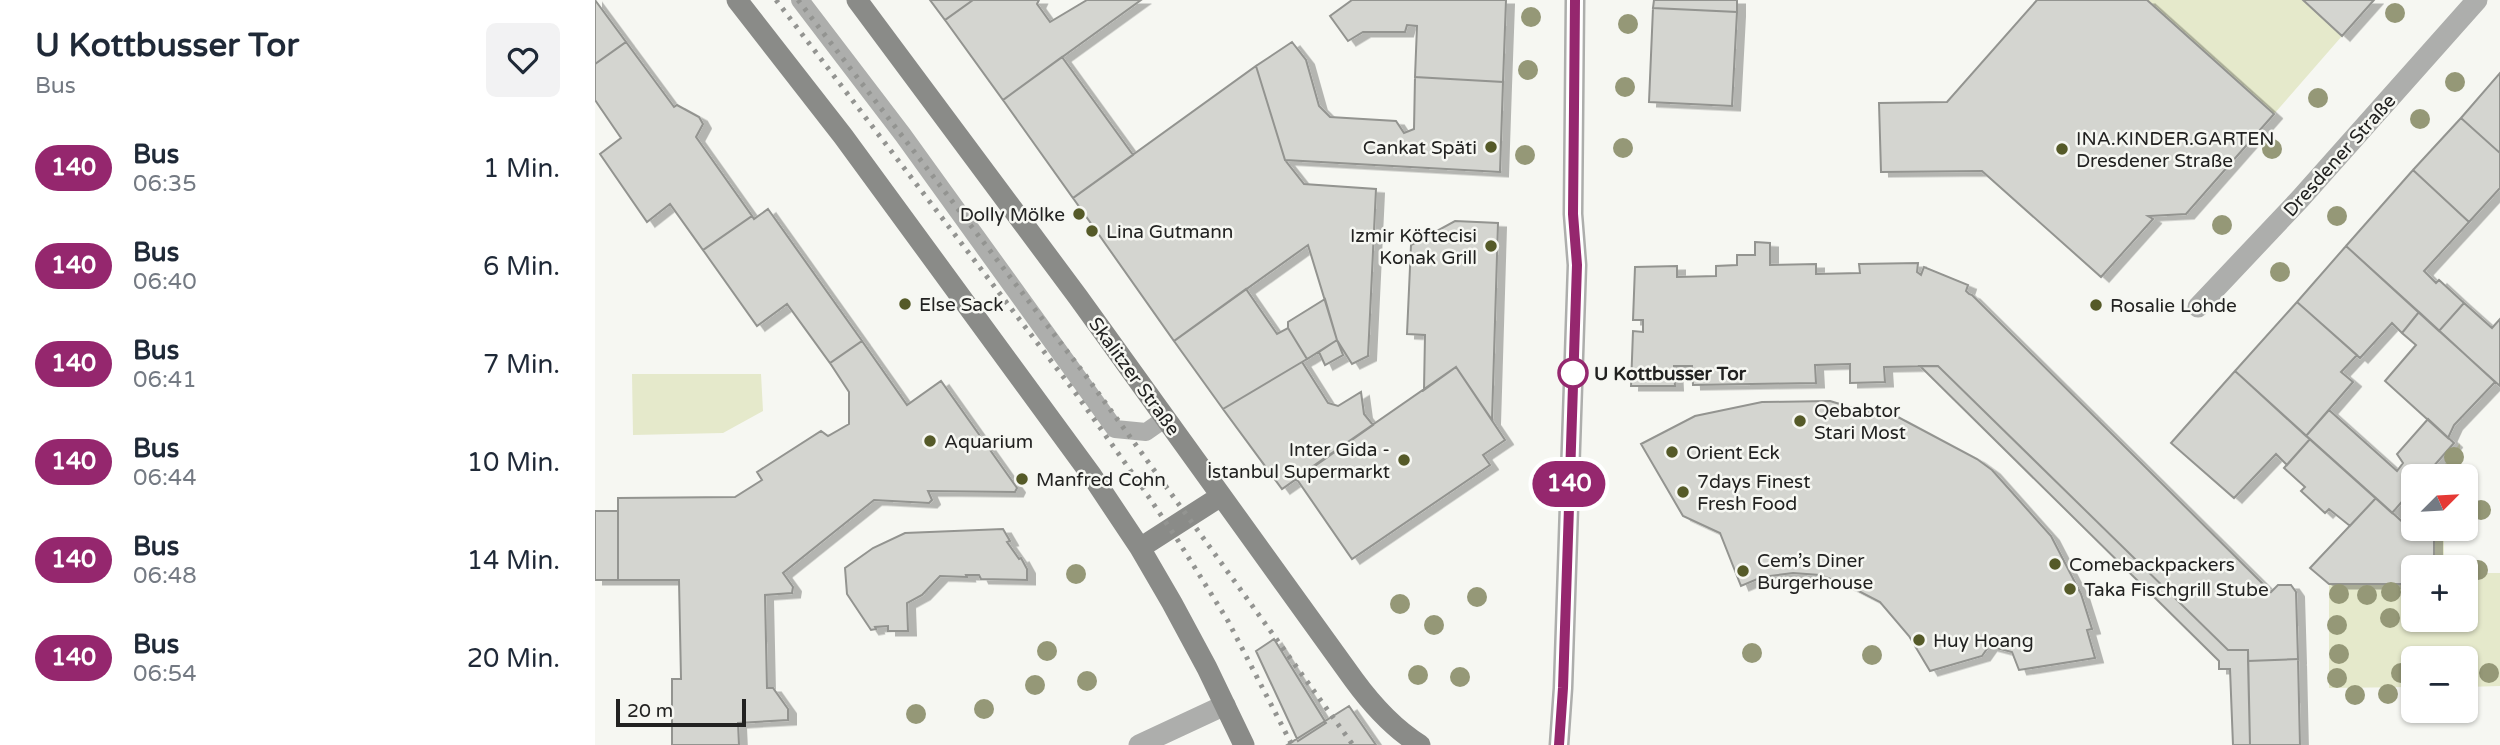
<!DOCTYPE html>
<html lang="de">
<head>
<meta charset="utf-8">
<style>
	:root { --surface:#fff; --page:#f2f2f3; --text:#1f2937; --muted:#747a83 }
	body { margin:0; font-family:"Varela Round",sans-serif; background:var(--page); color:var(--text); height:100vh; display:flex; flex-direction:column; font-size:26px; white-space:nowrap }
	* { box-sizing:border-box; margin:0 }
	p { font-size:23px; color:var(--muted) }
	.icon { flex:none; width:38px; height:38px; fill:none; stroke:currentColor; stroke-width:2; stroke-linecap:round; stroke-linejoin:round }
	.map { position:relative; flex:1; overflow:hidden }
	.side { display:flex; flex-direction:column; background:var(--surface); width:595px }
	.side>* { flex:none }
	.badge { padding:0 14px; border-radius:23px; font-size:24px; line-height:46px }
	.needle { width:46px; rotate:66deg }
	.tools { position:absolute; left:1806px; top:464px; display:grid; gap:14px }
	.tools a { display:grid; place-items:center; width:77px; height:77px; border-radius:10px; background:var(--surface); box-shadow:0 2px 5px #0004; font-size:35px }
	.scale { position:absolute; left:21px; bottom:18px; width:130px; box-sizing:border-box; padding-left:7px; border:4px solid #222221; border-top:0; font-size:19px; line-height:24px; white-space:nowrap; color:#222221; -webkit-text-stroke:5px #f6f7f2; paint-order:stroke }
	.map>.badge { position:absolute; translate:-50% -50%; box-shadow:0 0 0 4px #fff }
	.round { display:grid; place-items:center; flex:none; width:74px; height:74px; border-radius:10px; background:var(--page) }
	.headline { display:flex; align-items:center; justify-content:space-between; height:119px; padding:0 35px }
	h1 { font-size:33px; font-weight:700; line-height:52px }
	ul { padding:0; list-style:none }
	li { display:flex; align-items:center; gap:21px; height:98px; padding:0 35px }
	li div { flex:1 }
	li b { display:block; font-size:26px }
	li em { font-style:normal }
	li .badge { min-width:77px; font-weight:700; text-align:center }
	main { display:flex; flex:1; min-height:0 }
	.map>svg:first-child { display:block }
	.green { fill:#e5e9cb }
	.building { fill:#d4d5d0; stroke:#939490; stroke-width:2; filter:url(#shadow) }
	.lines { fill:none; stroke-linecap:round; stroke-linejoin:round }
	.service { stroke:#adaeac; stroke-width:18 }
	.minor { stroke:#adaeac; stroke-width:21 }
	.secondary { stroke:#8a8b88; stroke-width:21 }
	.rail { stroke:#939491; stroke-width:5; stroke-dasharray:3.5 7; stroke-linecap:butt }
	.tree { fill:#959877 }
	.line-casing { stroke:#fff; stroke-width:16 }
	.line { stroke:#95276e; stroke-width:10 }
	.poi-dot { fill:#555a28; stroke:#f6f7f2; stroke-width:2.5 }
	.stop-dot { fill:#fff; stroke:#95276e; stroke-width:3.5 }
	.labels { text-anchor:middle; stroke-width:5; stroke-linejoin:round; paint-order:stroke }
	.poi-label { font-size:19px; fill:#222221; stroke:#f6f7f2; text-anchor:start }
	.street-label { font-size:19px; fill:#222221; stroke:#f6f7f2 }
	.stop-label { font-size:19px; font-weight:bold; fill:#222221; stroke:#f6f7f2; text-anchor:start }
</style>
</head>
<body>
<main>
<section class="side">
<div class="headline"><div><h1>U Kottbusser Tor</h1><p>Bus</p></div><a class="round"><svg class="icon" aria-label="heart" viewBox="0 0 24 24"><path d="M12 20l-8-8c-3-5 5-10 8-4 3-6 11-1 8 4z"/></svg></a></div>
<ul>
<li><span class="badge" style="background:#95276e;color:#fff">140</span><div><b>Bus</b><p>06:35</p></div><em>1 Min.</em></li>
<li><span class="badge" style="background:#95276e;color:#fff">140</span><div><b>Bus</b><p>06:40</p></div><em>6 Min.</em></li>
<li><span class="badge" style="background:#95276e;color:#fff">140</span><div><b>Bus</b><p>06:41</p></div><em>7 Min.</em></li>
<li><span class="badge" style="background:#95276e;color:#fff">140</span><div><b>Bus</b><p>06:44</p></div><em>10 Min.</em></li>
<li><span class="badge" style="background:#95276e;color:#fff">140</span><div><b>Bus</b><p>06:48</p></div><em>14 Min.</em></li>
<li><span class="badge" style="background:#95276e;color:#fff">140</span><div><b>Bus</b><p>06:54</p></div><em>20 Min.</em></li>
</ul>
</section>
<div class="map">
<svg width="1905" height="745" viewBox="0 0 1905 745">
	<defs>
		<filter id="shadow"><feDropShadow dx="8" dy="4.5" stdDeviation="0" flood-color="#0004"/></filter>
	</defs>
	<rect width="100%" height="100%" fill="#f6f7f2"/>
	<path class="green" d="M1552,0H1708L1747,36L1679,114Z
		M37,374H166L168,411L128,433L38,435Z
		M1865,443V474L1860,470H1854L1849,476H1846L1847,468Z
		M1839,529H1849V567H1839Z
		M1893,573H1905V686L1871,687V658H1818V687L1734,688V584H1818V620H1871V583Z"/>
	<path class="building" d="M0,0L31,42L0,64Z
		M335,0H378L350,20Z
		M378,0H444L442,4L455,22L492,0H546L408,100L350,20Z
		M757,0H911L908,82L820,77L822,26L812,25L810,32H768L753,41L735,16Z
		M1059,0H1142V12L1058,8Z
		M1442,0H1552L1679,114L1591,214L1553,216L1558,219L1506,277L1387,171L1286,172L1284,103L1352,102Z
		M1708,0H1779L1747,36Z
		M1058,8L1142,12L1137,106L1054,102Z
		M31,42L79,107L82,105L104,117L108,124L101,137L157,216L108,250L75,204L52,222L5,154L26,138L0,100V64Z
		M697,42L711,60L724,106L735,117L801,121L809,133L819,129L820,77L908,82L905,172L690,160L661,66Z
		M467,57L538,155L478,198L408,100Z
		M661,66L690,160L709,184L781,189L773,356L757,364L742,340L713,245L579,341L478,198Z
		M1905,73V153L1866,118Z
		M1866,118L1905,153V188L1874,222L1818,170Z
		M1818,170L1874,222L1829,271L1841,283L1844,280L1869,303L1844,331L1751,246Z
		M173,209L267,341L235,363L192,304L162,326L108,250L157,216L159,219Z
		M860,221L903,223L897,420L861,367L829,390L830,335L812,334L816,245Z
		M1160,242L1175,243V265L1221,264V274L1265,273L1264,264L1323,263L1322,272L1326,275L1329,267L1373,285L1371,291L1374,294L1377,295L1676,592L1683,585H1696L1701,592L1703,659L1653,661V650H1633L1343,366L1289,367L1290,382L1255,383V364L1220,365L1221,383L1098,385L1097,366H1079L1080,386H1036L1038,331L1048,332V320H1038L1040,267L1082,266V277L1121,276V266L1142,265V255H1160Z
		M1751,246L1824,312L1807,333L1797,323L1765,358L1702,302Z
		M651,289L682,334L693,328L712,359L628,409L579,341Z
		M730,299L742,340L712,359L693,328V322Z
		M1702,302L1762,355L1746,372L1758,382L1711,436L1640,371Z
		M1869,303L1897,328L1905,319V386L1844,331Z
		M1824,312L1900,382L1859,425L1853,438L1790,381L1821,345L1807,333Z
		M742,340L748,355L730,365L724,352Z
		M267,341L312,405L346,381L422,488L420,492L333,491L337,500L334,503L279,500L188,573L198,587L197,593L170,595L172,688H178L193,709V720L143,723L144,745H77V679H86L84,580H23V498L140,497L167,480L162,472L226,431L233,436L254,424V392L235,363Z
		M707,362L733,403L743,406L766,392L769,414L778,425L687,489L628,409Z
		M1325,366H1343L1633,650H1653L1655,745H1638L1635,669H1624V661Z
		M861,367L910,440L888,455L895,465L757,559L701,478Z
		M1640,371L1715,439L1692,465L1681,454L1639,498L1576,443Z
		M1235,401L1258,408L1303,417L1382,459L1397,470L1456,536L1486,594L1497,629L1492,630L1500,658L1424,670L1417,652L1394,646L1387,656L1335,671L1314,636L1285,602L1254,586L1225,575L1198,573L1167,577L1146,586L1125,533L1088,516L1046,444L1100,416L1167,402Z
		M1734,410L1802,471L1808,463L1802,454L1833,419L1859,443L1830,476H1818V489L1797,513L1711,436Z
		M1715,439L1781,498L1755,526L1734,509L1730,513L1706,491L1710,487L1689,468Z
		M1781,498L1813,527V537H1839V567H1818V584H1734L1715,568Z
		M0,511H23V580H0Z
		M408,529L415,541L412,542L424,559L426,558L432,569V580L386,579L384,575H371L372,577L345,576L327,595L312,603L313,631H293V626L280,627L281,629L276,630L252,594L250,568L278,548L310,533Z
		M679,639L731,723L703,741L661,651Z
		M1703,659L1705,745H1655L1653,661Z
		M754,706L781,745H692Z"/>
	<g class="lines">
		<path class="service" d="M205,0L308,135L520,429L551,432L571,418"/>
		<path class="minor" d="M1603,307L1705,199L1882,0
			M544,745L630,705
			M964,745L968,688L982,265L978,214L980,0"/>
		<path class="secondary" d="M142,0L248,136L497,476L545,548L577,603L612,668L649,745
			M262,0L483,297L759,680C778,706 798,728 825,745
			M545,548L626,496"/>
		<path class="rail" d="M181,0L479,391L545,484L582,539L633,621L697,745
			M203,0L491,376L758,745"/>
	</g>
	<g class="tree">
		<circle cx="1800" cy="13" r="10"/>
		<circle cx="936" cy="17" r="10"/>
		<circle cx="1033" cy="24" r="10"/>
		<circle cx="933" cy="70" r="10"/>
		<circle cx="1860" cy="82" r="10"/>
		<circle cx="1030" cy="87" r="10"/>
		<circle cx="1723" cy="98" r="10"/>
		<circle cx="1825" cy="119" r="10"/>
		<circle cx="1028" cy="148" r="10"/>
		<circle cx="1677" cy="149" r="10"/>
		<circle cx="930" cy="155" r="10"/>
		<circle cx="1742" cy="216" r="10"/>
		<circle cx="1627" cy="225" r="10"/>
		<circle cx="1685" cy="272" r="10"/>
		<circle cx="1859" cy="457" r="10"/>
		<circle cx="1886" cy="510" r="10"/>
		<circle cx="1883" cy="570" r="10"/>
		<circle cx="481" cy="574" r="10"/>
		<circle cx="1796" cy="592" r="10"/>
		<circle cx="1744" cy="594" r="10"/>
		<circle cx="1772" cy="595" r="10"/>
		<circle cx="882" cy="597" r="10"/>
		<circle cx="805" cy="604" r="10"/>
		<circle cx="1795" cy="618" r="10"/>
		<circle cx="839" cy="625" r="10"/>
		<circle cx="1742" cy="625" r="10"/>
		<circle cx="452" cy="651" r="10"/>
		<circle cx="1157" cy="653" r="10"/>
		<circle cx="1744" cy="654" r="10"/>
		<circle cx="1277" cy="655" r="10"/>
		<circle cx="1806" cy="673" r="10"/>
		<circle cx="1894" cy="673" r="10"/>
		<circle cx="823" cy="675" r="10"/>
		<circle cx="865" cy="677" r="10"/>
		<circle cx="1742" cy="678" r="10"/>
		<circle cx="492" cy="681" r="10"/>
		<circle cx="440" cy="685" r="10"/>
		<circle cx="1793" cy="694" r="10"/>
		<circle cx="1760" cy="695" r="10"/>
		<circle cx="389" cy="709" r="10"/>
		<circle cx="321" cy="714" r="10"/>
	</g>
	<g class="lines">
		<defs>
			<path id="line" d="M964,745L968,688L982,265L978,214L980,0"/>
		</defs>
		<use href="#line" class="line-casing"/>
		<use href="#line" class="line"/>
	</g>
	<g class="poi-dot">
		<circle cx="896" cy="147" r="7"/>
		<circle cx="1467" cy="149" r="7"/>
		<circle cx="484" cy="214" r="7"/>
		<circle cx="497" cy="231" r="7"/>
		<circle cx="896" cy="246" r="7"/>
		<circle cx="310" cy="304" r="7"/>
		<circle cx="1501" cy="305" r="7"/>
		<circle cx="1205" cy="421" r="7"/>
		<circle cx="335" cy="441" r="7"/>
		<circle cx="1077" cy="452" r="7"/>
		<circle cx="809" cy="460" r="7"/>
		<circle cx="427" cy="479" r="7"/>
		<circle cx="1088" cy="492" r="7"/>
		<circle cx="1460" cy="564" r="7"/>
		<circle cx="1148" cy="571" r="7"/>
		<circle cx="1475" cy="589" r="7"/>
		<circle cx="1324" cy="640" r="7"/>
	</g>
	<circle class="stop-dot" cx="978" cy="373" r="14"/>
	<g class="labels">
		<g class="poi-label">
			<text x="1481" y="145">INA.KINDER.GARTEN<tspan x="1481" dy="22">Dresdener Straße</tspan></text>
			<text x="882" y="154" text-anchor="end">Cankat Späti</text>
			<text x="470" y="221" text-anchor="end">Dolly Mölke</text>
			<text x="511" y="238">Lina Gutmann</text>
			<text x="882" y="242" text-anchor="end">Izmir Köftecisi<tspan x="882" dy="22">Konak Grill</tspan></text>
			<text x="324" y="311">Else Sack</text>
			<text x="1515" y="312">Rosalie Lohde</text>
			<text x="1219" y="417">Qebabtor<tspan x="1219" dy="22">Stari Most</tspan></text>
			<text x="349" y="448">Aquarium</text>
			<text x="795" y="456" text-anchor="end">Inter Gida -<tspan x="795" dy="22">İstanbul Supermarkt</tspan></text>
			<text x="1091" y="459">Orient Eck</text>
			<text x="441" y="486">Manfred Cohn</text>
			<text x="1102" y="488">7days Finest<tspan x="1102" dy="22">Fresh Food</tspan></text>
			<text x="1162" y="567">Cem’s Diner<tspan x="1162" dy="22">Burgerhouse</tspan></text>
			<text x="1474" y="571">Comebackpackers</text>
			<text x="1489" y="596">Taka Fischgrill Stube</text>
			<text x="1338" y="647">Huy Hoang</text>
		</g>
		<g class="street-label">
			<text transform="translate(1744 155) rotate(-48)" y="7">Dresdener Straße</text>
			<text transform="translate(540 376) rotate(54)" y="7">Skalitzer Straße</text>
		</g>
		<g class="stop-label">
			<text x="999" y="380">U Kottbusser Tor</text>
		</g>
	</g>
</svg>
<div class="tools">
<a><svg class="needle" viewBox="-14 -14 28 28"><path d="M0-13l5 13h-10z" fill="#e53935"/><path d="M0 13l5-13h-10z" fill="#747a83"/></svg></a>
<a>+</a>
<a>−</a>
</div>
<div class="scale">20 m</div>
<b class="badge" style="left:974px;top:484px;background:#95276e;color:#fff">140</b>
</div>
</main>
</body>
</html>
